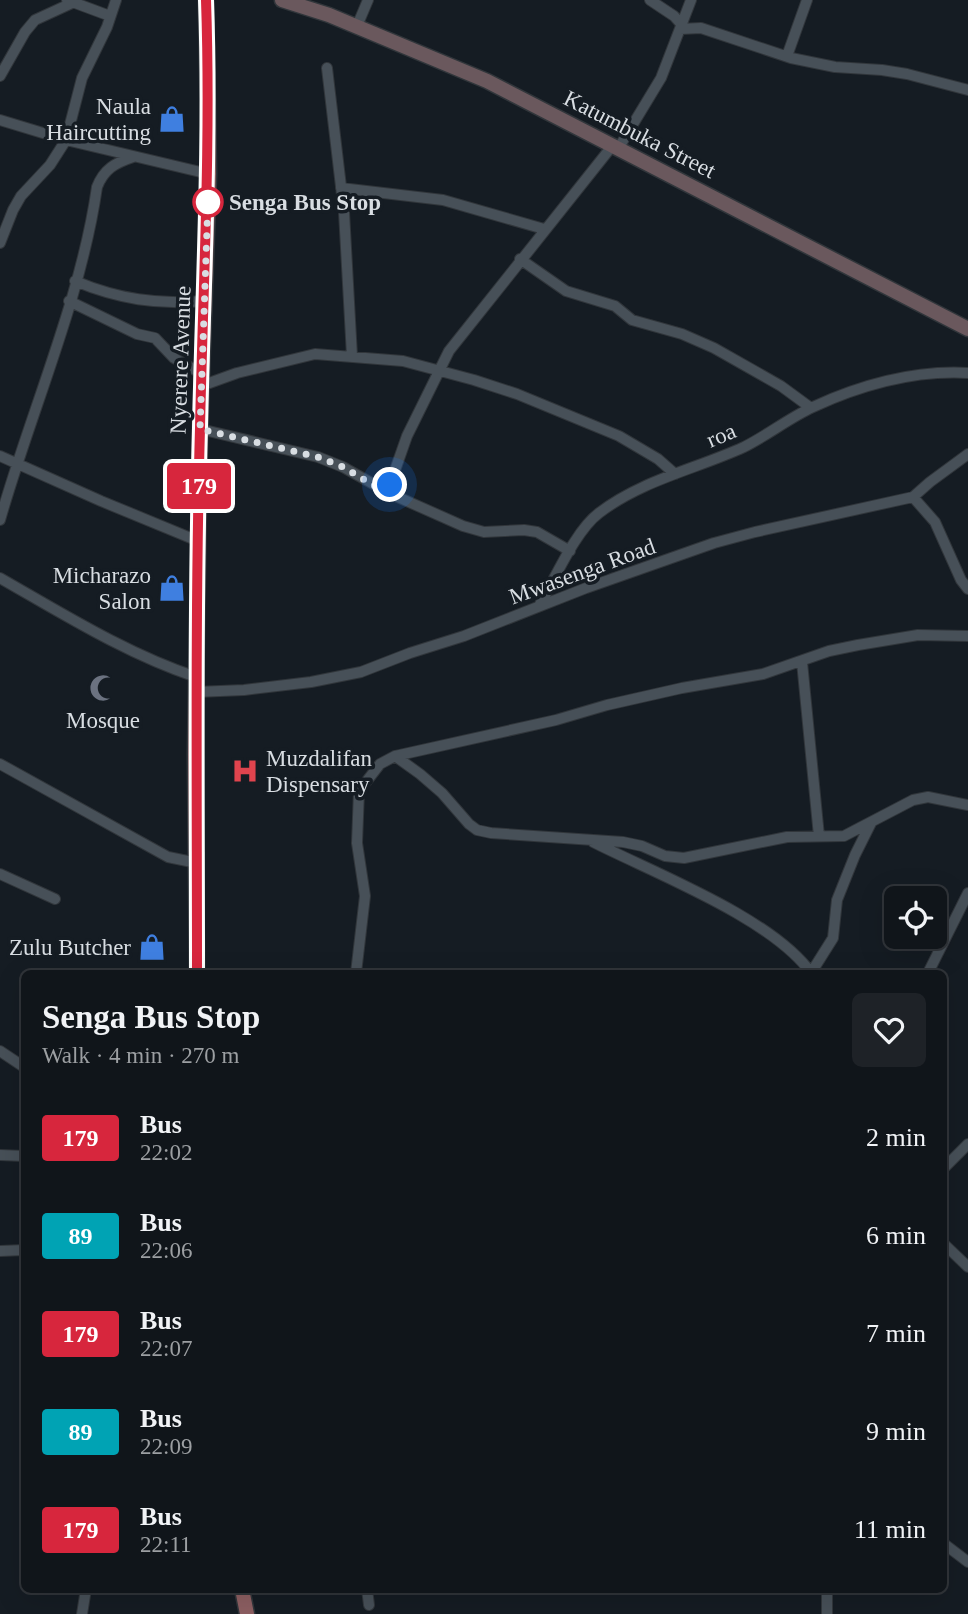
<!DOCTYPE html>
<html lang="en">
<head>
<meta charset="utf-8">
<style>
	:root { --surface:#10151a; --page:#1e2227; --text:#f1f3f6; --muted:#9c9fa2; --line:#303439 }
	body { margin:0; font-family:"Times New Roman",serif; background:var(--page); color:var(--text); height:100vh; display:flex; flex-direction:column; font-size:26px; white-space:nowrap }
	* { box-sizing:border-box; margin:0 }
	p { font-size:23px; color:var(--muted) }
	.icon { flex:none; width:38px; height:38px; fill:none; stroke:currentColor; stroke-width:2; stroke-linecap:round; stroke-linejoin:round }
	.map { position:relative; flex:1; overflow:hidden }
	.side { position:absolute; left:21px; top:970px; width:926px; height:623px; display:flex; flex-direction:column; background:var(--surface); border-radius:10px; box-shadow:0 7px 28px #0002,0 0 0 2px var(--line) }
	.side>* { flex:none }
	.badge { padding:0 14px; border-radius:5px; font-size:24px; line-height:46px }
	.tools { position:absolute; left:884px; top:886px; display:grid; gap:14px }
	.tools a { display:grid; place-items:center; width:63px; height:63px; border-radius:10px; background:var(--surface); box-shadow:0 7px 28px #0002,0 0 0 2px var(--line); font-size:35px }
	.you { position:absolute; width:35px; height:35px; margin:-18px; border:5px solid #fff; border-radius:50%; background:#1a73e8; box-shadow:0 0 0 10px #1a73e833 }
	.map>.badge { position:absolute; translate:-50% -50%; box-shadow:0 0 0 4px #fff }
	.round { display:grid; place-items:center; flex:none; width:74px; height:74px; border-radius:10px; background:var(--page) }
	.overview { display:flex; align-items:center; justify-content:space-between; height:119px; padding:0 21px }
	h1 { font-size:33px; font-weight:700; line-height:52px }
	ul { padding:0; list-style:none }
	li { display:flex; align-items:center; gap:21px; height:98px; padding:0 21px }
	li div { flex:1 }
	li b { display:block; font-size:26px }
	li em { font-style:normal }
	li .badge { min-width:77px; font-weight:700; text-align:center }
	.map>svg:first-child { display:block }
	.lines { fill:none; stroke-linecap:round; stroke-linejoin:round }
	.minor-casing { stroke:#31363b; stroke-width:12 }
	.secondary-casing { stroke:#31363b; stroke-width:17 }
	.primary-casing { stroke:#31363b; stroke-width:17 }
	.minor { stroke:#475058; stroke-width:10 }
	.secondary { stroke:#6a585d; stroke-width:14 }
	.primary { stroke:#8d5f62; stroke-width:14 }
	.line-casing { stroke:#fff; stroke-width:16 }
	.line { stroke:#d7263d; stroke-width:10 }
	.walk { stroke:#d8dde2; stroke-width:7; stroke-dasharray:0 12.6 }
	.stop-dot { fill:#fff; stroke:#d7263d; stroke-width:3.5 }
	.labels { text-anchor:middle; stroke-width:7; stroke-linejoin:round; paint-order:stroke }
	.poi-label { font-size:23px; fill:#d8dde2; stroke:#151c23; text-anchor:end }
	.street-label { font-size:23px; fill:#d8dde2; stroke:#151c23 }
	.stop-label { font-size:23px; font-weight:bold; fill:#d8dde2; stroke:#151c23; text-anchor:start }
</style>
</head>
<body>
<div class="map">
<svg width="968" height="1614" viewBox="0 0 968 1614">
	<rect width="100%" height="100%" fill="#151c23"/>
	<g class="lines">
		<defs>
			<path id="minor" d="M67,0L110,16
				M650,0L674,16L682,25
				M357,26L368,0
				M680,29L701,28L791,58L835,67L882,70L907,74L968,90
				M787,56L807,0
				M327,68L344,212L352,356
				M0,76L25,32L35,20L72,3
				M0,120L66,140L209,174
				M618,149L661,78L691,0
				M341,188L443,200L544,229
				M0,243L13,210L21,196L50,165L66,140L82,78L107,27L116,0
				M520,259L566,291L615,306L632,320L682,334L714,348L781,386L811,408
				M75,281C118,299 158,305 204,301
				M69,301L137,334L155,338L174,358L202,374
				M201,386L237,373L315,354L403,361L474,380L517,394L619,436L658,459L675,474
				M200,429L318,457L343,467L391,494L463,526L484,532L524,530L537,532L570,551
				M0,456L101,501L198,541
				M387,493L407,436L449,351L613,145
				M913,497L935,522L961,580L968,589
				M0,520C31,411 81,299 97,187C104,169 115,163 133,157
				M0,578C63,614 127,654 196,677
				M539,606C555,579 575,531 599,513C642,480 696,469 744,447C768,435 789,418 813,407C861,385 915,370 968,373
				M802,662L819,836
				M196,692L244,690L311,682L361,672L410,653L464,636L586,588L714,543L755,532L913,497L930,482L968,454
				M395,756L420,774L442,793L469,824L477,830L491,833L623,842L642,846L665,856L684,858L787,837L844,836L913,800L928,797L968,805
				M0,764L168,857L197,863
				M593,842C654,873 772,918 811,973
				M0,874L55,899
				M356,973L365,896L357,843L359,791L380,764L395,756L556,720L607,705L682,688L763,674L829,651L858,645L918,635L968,636
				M811,973L833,938L837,900L855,855L871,823
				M928,973L968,893
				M0,1051L24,1067
				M0,1155L24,1156
				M943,1169L968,1144
				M943,1243L968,1267
				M0,1251L24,1250
				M943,1543L968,1562
				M367,1589L369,1605
				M827,1589V1614
				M82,1614L86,1589"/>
			<path id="secondary" d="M282,0L329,15L487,81L968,329"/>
			<path id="primary" d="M197,973L195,755L200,429L209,174L206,0
				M242,1589L247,1614"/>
		</defs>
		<use href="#minor" class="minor-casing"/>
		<use href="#secondary" class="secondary-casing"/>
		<use href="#primary" class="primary-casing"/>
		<use href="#minor" class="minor"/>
		<use href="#secondary" class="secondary"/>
		<use href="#primary" class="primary"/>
	</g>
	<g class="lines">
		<defs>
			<path id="line" d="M197,973C197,791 195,610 200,428C203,285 211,143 206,0"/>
		</defs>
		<use href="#line" class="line-casing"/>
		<use href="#line" class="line"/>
		<path class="walk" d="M208,202V200L200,429L318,457L343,467L387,493L390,485"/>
	</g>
	<defs>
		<symbol id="shop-bare" viewBox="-9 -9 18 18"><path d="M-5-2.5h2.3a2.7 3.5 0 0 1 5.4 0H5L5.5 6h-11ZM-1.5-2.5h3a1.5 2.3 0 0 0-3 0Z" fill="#3f7fe0" stroke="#151c23" stroke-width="2.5" paint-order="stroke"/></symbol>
		<symbol id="mosque-bare" viewBox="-9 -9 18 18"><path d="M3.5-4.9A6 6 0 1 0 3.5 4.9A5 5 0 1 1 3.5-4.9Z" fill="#6b7280" stroke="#151c23" stroke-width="2.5" paint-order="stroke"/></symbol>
		<symbol id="hospital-bare" viewBox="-9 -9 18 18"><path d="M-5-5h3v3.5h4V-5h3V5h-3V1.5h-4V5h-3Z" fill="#e0444e" stroke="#151c23" stroke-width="2.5" paint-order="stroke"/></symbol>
	</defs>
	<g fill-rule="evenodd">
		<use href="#shop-bare" x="153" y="100" width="38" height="38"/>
		<use href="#shop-bare" x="153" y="569" width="38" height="38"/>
		<use href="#mosque-bare" x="84" y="669" width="38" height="38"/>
		<use href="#hospital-bare" x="226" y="752" width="38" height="38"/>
		<use href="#shop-bare" x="133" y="928" width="38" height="38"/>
	</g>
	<circle class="stop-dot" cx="208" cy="202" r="14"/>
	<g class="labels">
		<g class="poi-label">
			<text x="151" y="114">Naula<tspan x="151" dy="26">Haircutting</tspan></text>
			<text x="151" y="583">Micharazo<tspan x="151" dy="26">Salon</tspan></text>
			<text x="103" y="728" text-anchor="middle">Mosque</text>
			<text x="266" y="766" text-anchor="start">Muzdalifan<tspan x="266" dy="26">Dispensary</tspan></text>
			<text x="131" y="955">Zulu Butcher</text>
		</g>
		<g class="street-label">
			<text transform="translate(640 134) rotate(27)" y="8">Katumbuka Street</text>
			<text transform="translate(180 360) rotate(-88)" y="8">Nyerere Avenue</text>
			<text transform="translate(721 435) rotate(-23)" y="8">roa</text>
			<text transform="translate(582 571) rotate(-20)" y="8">Mwasenga Road</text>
		</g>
		<g class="stop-label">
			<text x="229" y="210">Senga Bus Stop</text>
		</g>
	</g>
</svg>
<div class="tools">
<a><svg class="icon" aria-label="locate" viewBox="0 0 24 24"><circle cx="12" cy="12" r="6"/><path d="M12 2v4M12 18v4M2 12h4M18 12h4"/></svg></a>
</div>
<div class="you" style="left:390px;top:485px"></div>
<b class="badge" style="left:199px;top:486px;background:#d7263d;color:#fff">179</b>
<section class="side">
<div class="overview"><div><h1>Senga Bus Stop</h1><p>Walk · 4 min · 270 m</p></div><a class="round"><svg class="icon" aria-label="heart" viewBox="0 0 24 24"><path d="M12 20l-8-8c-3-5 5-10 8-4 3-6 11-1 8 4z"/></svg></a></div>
<ul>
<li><span class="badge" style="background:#d7263d;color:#fff">179</span><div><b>Bus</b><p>22:02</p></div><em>2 min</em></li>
<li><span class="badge" style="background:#00a3b4;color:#fff">89</span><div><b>Bus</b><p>22:06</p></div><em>6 min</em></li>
<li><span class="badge" style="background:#d7263d;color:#fff">179</span><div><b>Bus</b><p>22:07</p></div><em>7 min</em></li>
<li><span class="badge" style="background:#00a3b4;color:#fff">89</span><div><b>Bus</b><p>22:09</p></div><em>9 min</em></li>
<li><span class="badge" style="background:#d7263d;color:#fff">179</span><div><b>Bus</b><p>22:11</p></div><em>11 min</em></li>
</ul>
</section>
</div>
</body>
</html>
